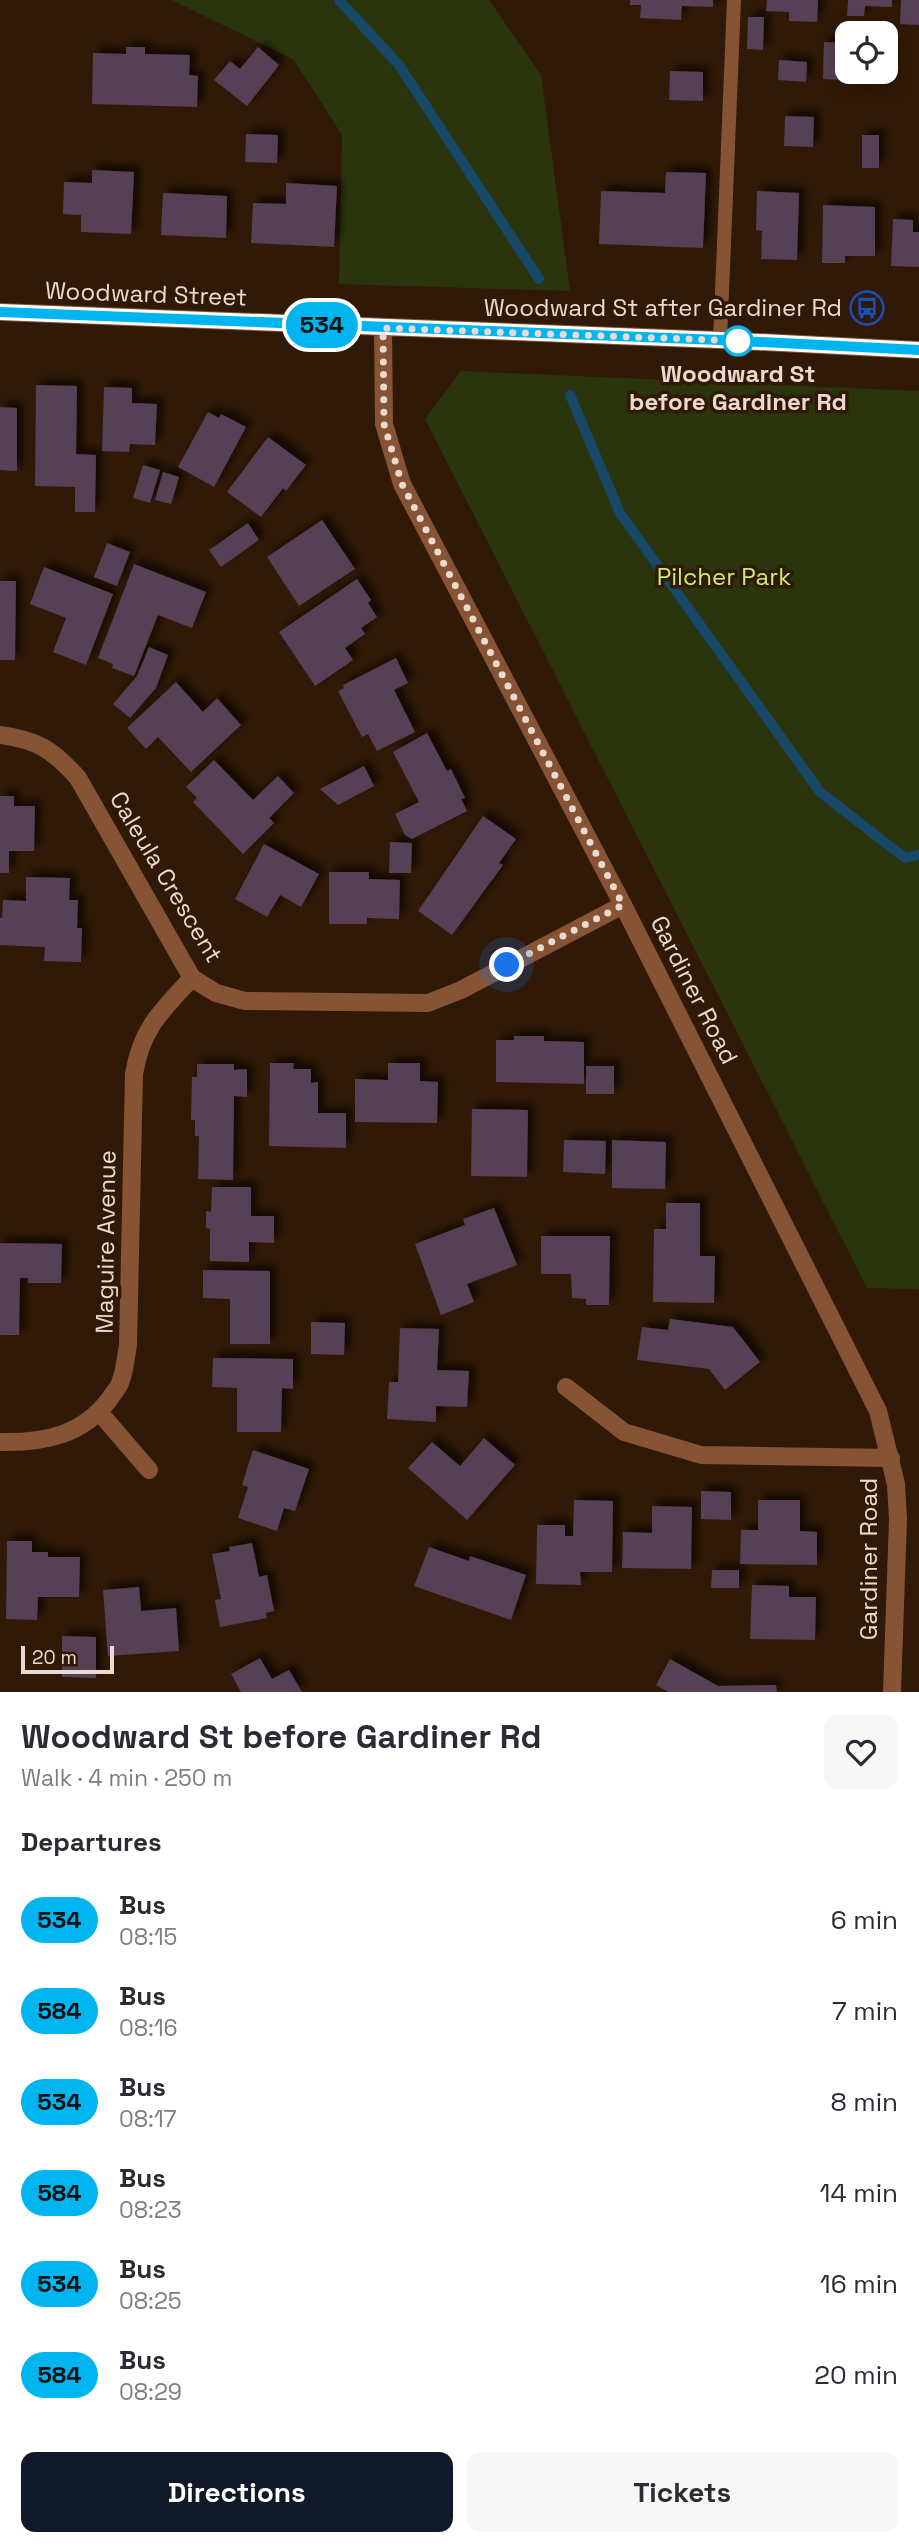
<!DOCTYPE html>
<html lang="en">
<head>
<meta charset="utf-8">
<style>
	:root { --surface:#fff; --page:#f7f7f7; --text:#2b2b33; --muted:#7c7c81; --accent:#111827 }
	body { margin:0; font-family:"Space Grotesk",sans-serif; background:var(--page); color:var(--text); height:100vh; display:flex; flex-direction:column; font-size:26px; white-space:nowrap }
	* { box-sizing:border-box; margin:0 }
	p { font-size:23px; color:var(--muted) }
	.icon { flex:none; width:38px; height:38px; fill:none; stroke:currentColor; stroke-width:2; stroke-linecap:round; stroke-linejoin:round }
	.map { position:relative; height:1692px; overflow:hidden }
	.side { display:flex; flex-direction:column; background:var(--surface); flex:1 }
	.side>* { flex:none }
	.badge { padding:0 14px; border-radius:23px; font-size:24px; line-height:46px }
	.controls { position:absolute; left:835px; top:21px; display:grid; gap:14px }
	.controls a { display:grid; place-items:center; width:63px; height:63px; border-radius:14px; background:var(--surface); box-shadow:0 4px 18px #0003; font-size:35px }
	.scale { position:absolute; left:21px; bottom:18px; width:93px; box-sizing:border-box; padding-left:7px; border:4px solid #eadacf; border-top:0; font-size:19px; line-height:24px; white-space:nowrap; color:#eadacf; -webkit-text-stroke:5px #301906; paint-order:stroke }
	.you { position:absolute; width:35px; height:35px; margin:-18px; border:5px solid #fff; border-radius:50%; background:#1a73e8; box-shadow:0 0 0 10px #1a73e833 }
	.map>.badge { position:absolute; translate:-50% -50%; box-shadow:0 0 0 4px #fff }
	h2 { padding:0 21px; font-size:26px; line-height:63px }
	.round { display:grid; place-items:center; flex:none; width:74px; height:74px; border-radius:14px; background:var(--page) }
	.head { display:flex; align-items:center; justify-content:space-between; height:119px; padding:0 21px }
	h1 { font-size:33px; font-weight:700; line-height:52px }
	.cta { display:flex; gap:14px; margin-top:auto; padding:14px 21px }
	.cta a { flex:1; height:80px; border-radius:14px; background:var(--accent); color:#fff; font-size:28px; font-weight:700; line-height:80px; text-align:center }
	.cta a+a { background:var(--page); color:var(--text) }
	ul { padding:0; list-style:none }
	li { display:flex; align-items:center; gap:21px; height:91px; padding:0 21px }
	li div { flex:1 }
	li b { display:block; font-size:26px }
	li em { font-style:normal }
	li .badge { min-width:77px; font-weight:700; text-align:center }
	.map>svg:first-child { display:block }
	.green { fill:#2b350d }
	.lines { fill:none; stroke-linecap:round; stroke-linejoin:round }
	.stream { stroke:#184867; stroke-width:10 }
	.building { fill:#563f55; filter:url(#shadow) }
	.service { stroke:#865434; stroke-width:14 }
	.minor { stroke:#865434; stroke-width:18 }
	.tertiary { stroke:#865434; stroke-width:18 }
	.line-casing { stroke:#fff; stroke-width:16 }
	.line { stroke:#00b5ef; stroke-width:10 }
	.walk { stroke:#eadacf; stroke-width:7; stroke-dasharray:0 12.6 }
	.stop-dot { fill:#fff; stroke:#00b5ef; stroke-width:3.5 }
	.labels { text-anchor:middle; stroke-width:7; stroke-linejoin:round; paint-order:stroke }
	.street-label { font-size:24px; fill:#eadacf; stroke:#301906 }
	.poi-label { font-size:24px; fill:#eadacf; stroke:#301906; text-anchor:end }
	.stop-label { font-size:24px; font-weight:bold; fill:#eadacf; stroke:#301906 }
	.park-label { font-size:24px; fill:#c9ec74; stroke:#301906 }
</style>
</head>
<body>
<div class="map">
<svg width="919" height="1692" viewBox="0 0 919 1692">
	<defs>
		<filter id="shadow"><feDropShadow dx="6" dy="-6" stdDeviation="3.5" flood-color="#0009"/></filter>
	</defs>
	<rect width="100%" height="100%" fill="#301906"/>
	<path class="green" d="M172,0H489L541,75L570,291L339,284L342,135L294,60Z
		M461,371L919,391V1289L867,1288L425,419Z"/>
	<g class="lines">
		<path class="stream" d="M339,0L399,65L539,279
			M570,395L620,513L820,792L905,858L919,855"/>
	</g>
	<path class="building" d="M630,0H713V7L682,6L681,20L640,18L641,5H630Z
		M767,0H818L817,22L789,21V12L766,11Z
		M848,0H892V7L865,6L864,16H847Z
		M901,0H919V25L900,24Z
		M748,17H764L763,50L747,49Z
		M824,42L845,43L844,80L823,79Z
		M126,47H145V54L190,55L189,75L198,76L197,107L92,104L93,53L126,54Z
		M258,47L279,65L247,106L214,80L230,61L240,69Z
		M779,60L807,62L806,82L778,80Z
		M670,71L703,72V101L669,100Z
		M785,116L814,117L813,147L784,146Z
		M246,134L278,135L277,163L245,162Z
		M862,135H879V168H862Z
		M92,170L134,172L131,234L81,232V215L63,214L64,182L92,183Z
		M666,172L706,173L703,248L599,244L601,191L665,193Z
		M286,183L337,186L334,247L251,243L253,203L286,204Z
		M757,191L799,193L797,260L761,259L762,231L756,230Z
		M163,193L227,196L226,238L161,235Z
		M823,205L875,207V256H845V263H822Z
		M893,219L913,220V232H919V267L891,266Z
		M36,385L77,386L76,454L96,455L95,512H75V487L35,486Z
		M104,387L132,388V403L157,404L155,445L130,444L129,452L102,451Z
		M0,407L17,408V471L0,470Z
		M208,412L219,418L221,414L246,427L214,487L178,467Z
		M268,437L306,465L286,491L283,488L261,517L227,492Z
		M143,465L160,470L150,503L133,498Z
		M163,472L179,477L171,504L155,500Z
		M322,520L355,569L299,606L267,557Z
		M248,523L259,540L221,567L209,550Z
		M107,543L130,552L117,586L94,577Z
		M134,564L206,592L192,628L158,615L134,676L112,668L113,664L98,658Z
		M44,567L113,594L86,665L53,652L66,618L30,604Z
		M357,579L371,600L368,603L377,617L361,628L365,634L345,648L353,660L315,686L279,632Z
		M0,581H16L15,660H0Z
		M149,647L168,655L156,688L130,718L113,704L137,676Z
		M396,658L408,683L394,690L415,732L377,751L368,734L362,737L338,691L344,688L343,685Z
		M176,682L203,712L217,698L241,725L191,772L158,737L146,749L127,728Z
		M427,733L447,771L451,769L465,798L461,799L467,811L412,839L405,835L395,814L419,802L393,752Z
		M214,760L253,800L278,776L294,793L269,818L274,823L243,854L193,802L197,798L186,787Z
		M364,766L374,786L338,805L320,789Z
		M0,796H14V806H35L34,851H9V873H0Z
		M483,816L516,839L499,863L503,865L452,935L418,911Z
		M390,842L412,843L411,873H389Z
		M264,844L319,874L301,907L280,895L267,917L235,899Z
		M329,872H369V879L400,880L399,919L367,918V924H329Z
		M26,877L70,878L69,900H78L77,928H82L81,962L44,961L45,947L0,945V918H2L3,900L26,901Z
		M514,1036H544V1041L584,1042V1084L496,1082V1040H514Z
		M270,1063H294L293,1069H311V1083L318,1082V1113H346V1148L269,1146Z
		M388,1063H420V1081L438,1082L437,1123L355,1122V1079L388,1080Z
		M197,1064H234V1070L247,1069V1097L234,1096L233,1180L198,1179L199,1136H195V1120H191L192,1077H197Z
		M586,1066H614V1094H586Z
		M472,1109L528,1110L527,1177L471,1176Z
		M564,1140L606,1141L605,1174L563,1172Z
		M612,1140L666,1142L665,1189L612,1188Z
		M212,1187H251V1216H274V1243L249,1242V1262L210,1261V1229L206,1228V1211L211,1212Z
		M666,1203H700V1256H715L714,1303L653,1302L654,1229H666Z
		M494,1208L517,1265L467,1284L474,1302L441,1315L415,1244L465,1225L463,1219Z
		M541,1236H610L609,1305H586V1299L572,1298L571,1274H541Z
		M0,1243L62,1244L61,1283H28V1278H20L19,1335H0Z
		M203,1270L270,1271V1344H230V1299L203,1298Z
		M670,1319L733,1327L760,1362L725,1390L709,1369L637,1360L642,1327L668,1330Z
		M311,1322L345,1323L344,1355L311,1354Z
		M400,1328L439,1329L437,1370L469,1371L467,1407L436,1406V1422L387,1419L389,1382H398Z
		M213,1358L293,1359V1389L282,1388L281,1432H237V1388L212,1387Z
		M484,1438L515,1465L467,1520L408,1468L432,1442L460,1466Z
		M253,1450L309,1469L295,1511L284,1508L277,1531L238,1518L248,1487L242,1485Z
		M701,1491L731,1492V1520L701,1519Z
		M574,1500L613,1501L612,1572H580L581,1585L536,1584L537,1525H565V1536H573Z
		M758,1500H800V1531L817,1532V1565L740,1564L741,1530H758Z
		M652,1506L692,1507L691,1569L622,1568L623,1532L652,1533Z
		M7,1541H32V1552H48V1557H80L79,1597H38L37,1620L6,1619Z
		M252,1543L259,1577L267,1575L274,1611L266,1613L267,1618L220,1627L215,1600L221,1599L212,1554L230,1551L229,1547Z
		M429,1547L469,1561L470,1556L526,1575L511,1620L414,1586Z
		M712,1570H739V1588H711Z
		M752,1585L789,1586V1597H816L815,1640L750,1639Z
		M139,1587L141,1611L176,1608L179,1651L108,1656L103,1590Z
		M62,1636L96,1637V1678L62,1677Z
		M260,1658L272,1679L289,1670L302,1692H241L231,1674Z
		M670,1659L718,1686L776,1685L777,1692H668L656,1685Z"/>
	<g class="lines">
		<path class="service" d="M720,340L734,0"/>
		<path class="minor" d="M0,735C38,740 53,750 78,778L192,978L216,993L245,1001L428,1003L461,990L623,905
			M566,1387L624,1432L701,1455L891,1458
			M100,1413L149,1470
			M0,1442C45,1443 84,1435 111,1397C114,1392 118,1388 120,1383C125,1371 126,1357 128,1345L134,1074C141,1029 162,1010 192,978"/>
		<path class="tertiary" d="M0,312L720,340L919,350
			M383,328L384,424L402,484L623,905L878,1411L896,1484L898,1519L892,1692"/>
	</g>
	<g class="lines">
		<defs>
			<path id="line" d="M0,312L720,340L919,350"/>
		</defs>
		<use href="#line" class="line-casing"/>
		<use href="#line" class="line"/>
		<path class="walk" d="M507,965L623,905L402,484L384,424L383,328L745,341H738"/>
	</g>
	<defs>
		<symbol id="bus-ring" viewBox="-11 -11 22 22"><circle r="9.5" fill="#301906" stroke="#1a4fb4" stroke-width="1.5"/><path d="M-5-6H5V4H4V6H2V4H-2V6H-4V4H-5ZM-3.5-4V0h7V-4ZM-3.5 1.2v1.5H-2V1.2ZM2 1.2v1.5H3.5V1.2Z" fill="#1a4fb4"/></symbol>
	</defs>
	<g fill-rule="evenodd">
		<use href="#bus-ring" x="848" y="289" width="38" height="38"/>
	</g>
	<circle class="stop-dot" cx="738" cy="341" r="14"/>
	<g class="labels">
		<g class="street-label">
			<text transform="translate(146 294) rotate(2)" y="8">Woodward Street</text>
			<text transform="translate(166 877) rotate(59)" y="8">Caleula Crescent</text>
			<text transform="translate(694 990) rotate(63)" y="8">Gardiner Road</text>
			<text transform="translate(106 1242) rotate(-89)" y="8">Maguire Avenue</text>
			<text transform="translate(869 1559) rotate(-90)" y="8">Gardiner Road</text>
		</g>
		<g class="poi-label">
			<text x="842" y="316">Woodward St after Gardiner Rd</text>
		</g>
		<g class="stop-label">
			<text x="738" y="382">Woodward St<tspan x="738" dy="28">before Gardiner Rd</tspan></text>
		</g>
		<g class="park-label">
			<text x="724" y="585">Pilcher Park</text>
		</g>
	</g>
</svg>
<div class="controls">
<a><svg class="icon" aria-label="locate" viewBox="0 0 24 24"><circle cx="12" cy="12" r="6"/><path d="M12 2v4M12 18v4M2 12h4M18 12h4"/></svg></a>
</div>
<div class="scale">20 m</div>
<div class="you" style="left:507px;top:965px"></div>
<b class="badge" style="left:322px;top:325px;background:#00b5ef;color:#111">534</b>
</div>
<section class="side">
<div class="head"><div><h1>Woodward St before Gardiner Rd</h1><p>Walk · 4 min · 250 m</p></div><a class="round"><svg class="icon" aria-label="heart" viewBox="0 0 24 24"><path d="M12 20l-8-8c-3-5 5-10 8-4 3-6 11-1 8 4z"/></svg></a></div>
<h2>Departures</h2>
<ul>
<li><span class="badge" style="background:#00b5ef;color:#111">534</span><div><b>Bus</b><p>08:15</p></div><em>6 min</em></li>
<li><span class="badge" style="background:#00b5ef;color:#111">584</span><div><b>Bus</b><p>08:16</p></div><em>7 min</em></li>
<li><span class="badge" style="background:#00b5ef;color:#111">534</span><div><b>Bus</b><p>08:17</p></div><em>8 min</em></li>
<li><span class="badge" style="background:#00b5ef;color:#111">584</span><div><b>Bus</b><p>08:23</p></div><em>14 min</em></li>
<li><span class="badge" style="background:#00b5ef;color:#111">534</span><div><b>Bus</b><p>08:25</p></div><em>16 min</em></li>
<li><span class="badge" style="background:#00b5ef;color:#111">584</span><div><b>Bus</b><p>08:29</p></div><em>20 min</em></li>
</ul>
<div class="cta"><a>Directions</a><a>Tickets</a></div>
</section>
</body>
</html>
